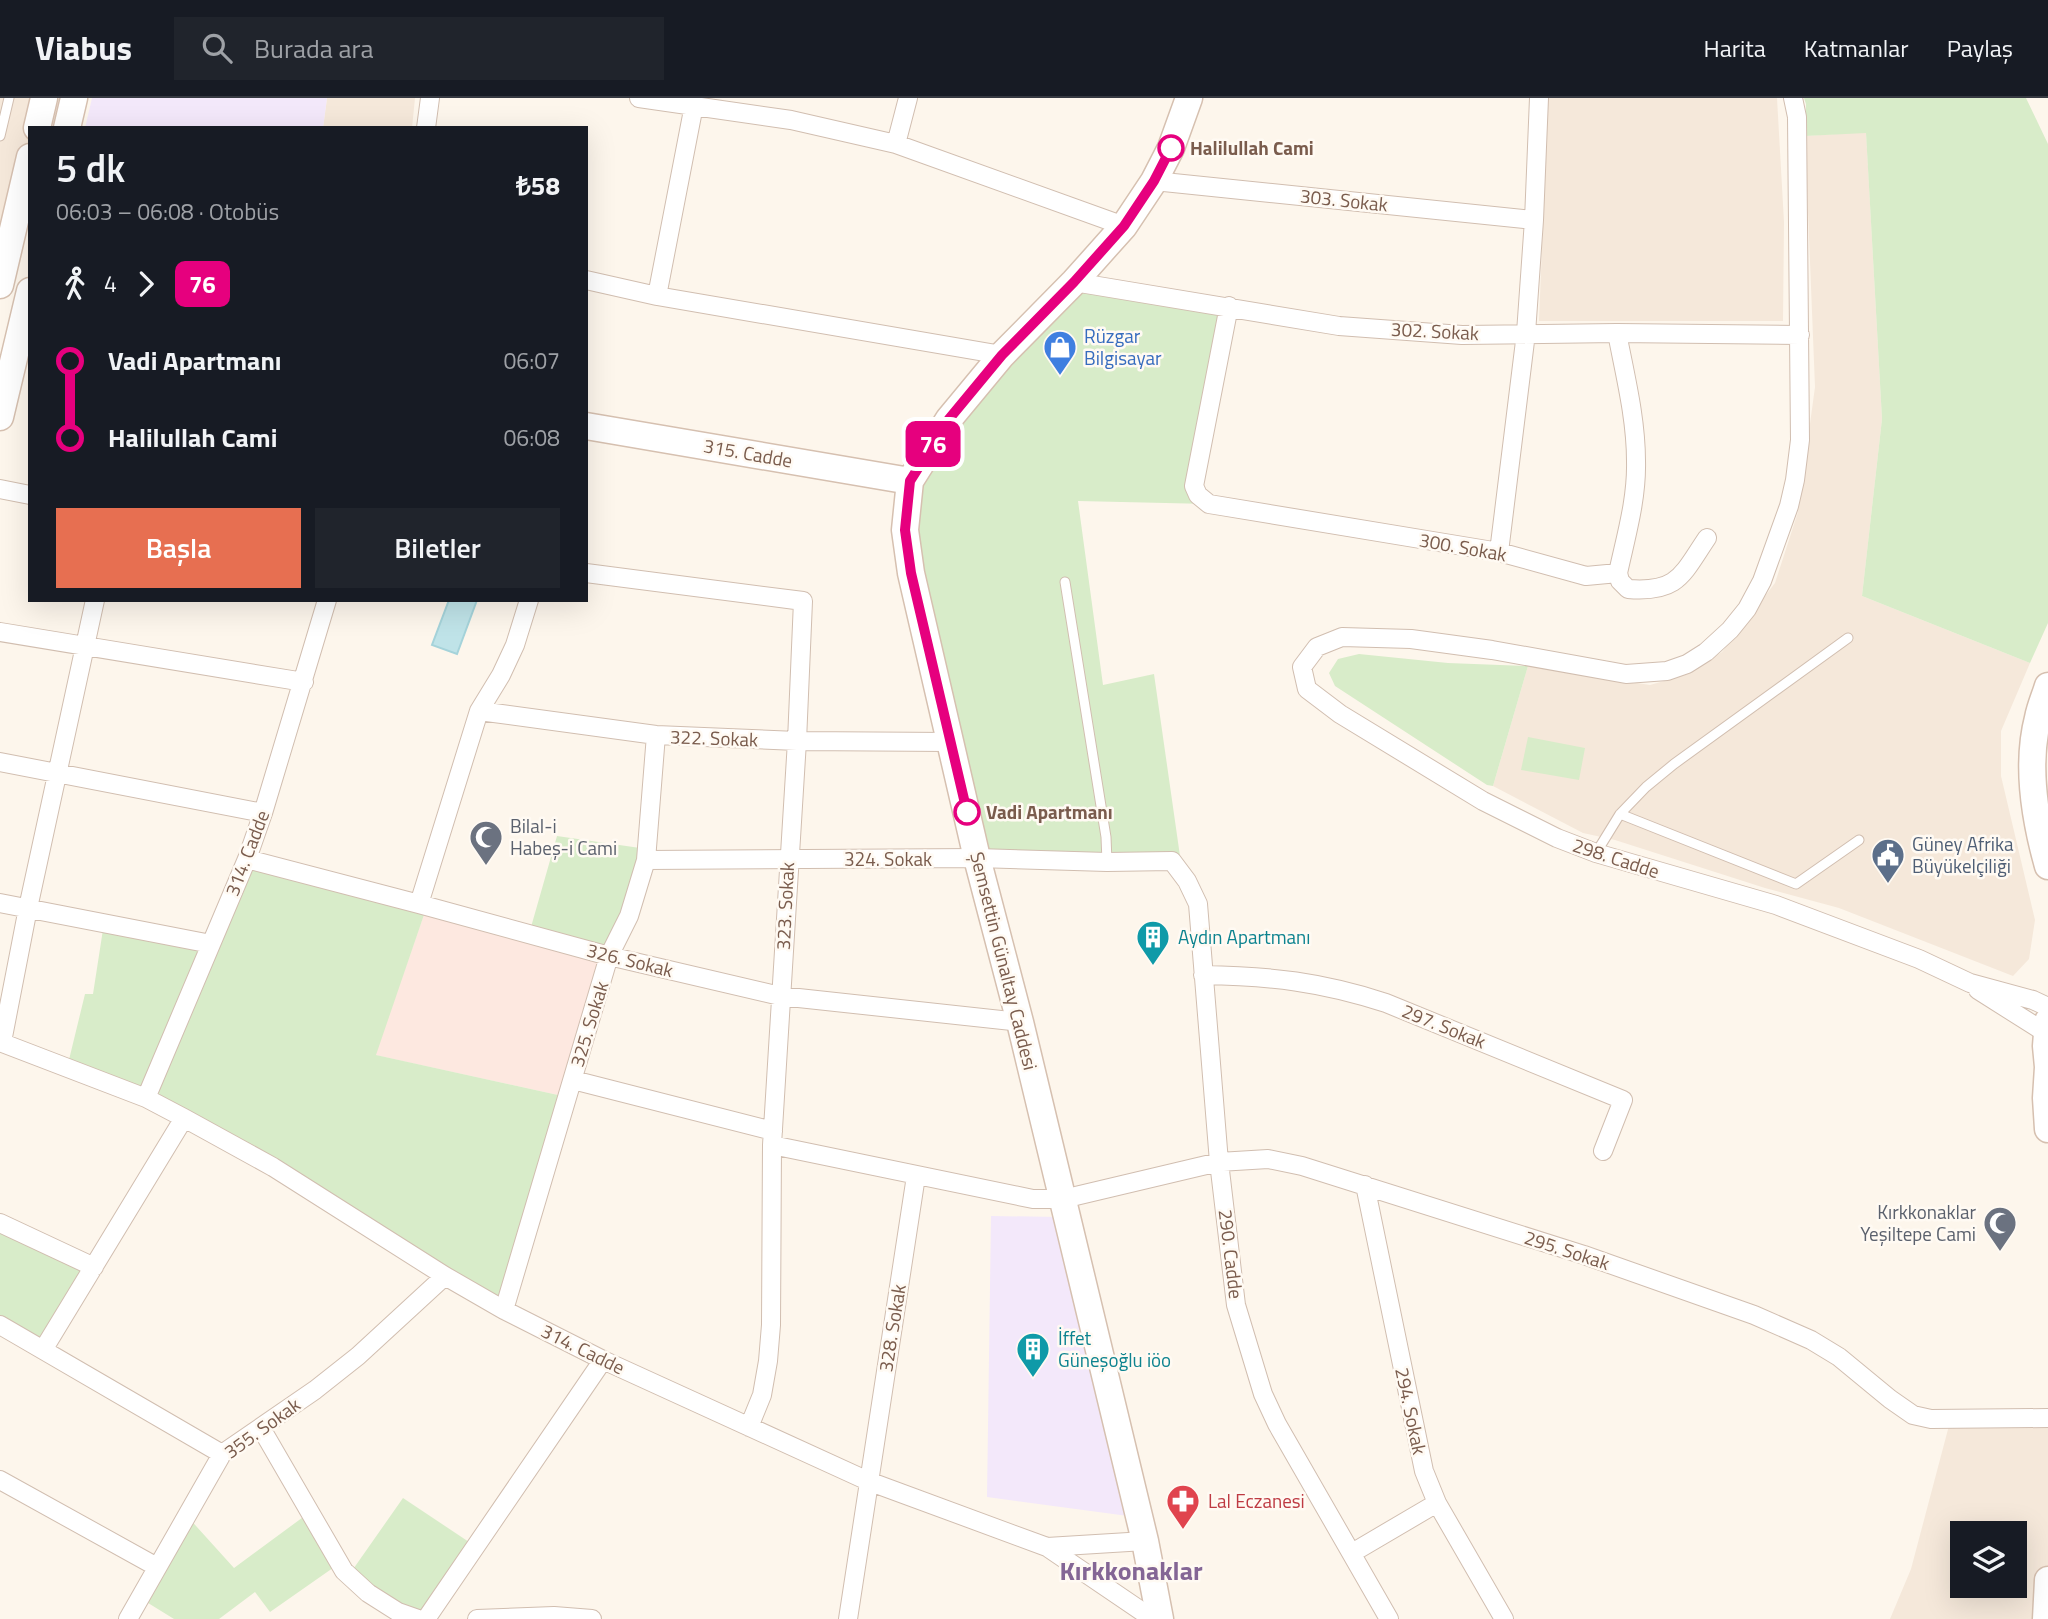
<!DOCTYPE html>
<html lang="tr">
<head>
<meta charset="utf-8">
<style>
	:root { --surface:#171b24; --page:#20242c; --text:#f1f3f6; --muted:#9ea1a6; --line:#363941; --accent:#e76f51 }
	body { margin:0; font-family:"Titillium Web",sans-serif; background:var(--page); color:var(--text); height:100vh; display:flex; flex-direction:column; font-size:26px; white-space:nowrap }
	* { box-sizing:border-box; margin:0 }
	p { font-size:23px; color:var(--muted) }
	.icon { flex:none; width:38px; height:38px; fill:none; stroke:currentColor; stroke-width:2; stroke-linecap:round; stroke-linejoin:round }
	.map { position:relative; flex:1; overflow:hidden }
	.details { position:absolute; left:28px; top:28px; width:560px; height:476px; display:flex; flex-direction:column; background:var(--surface); border-radius:0px; box-shadow:0 7px 28px #0002 }
	.details>* { flex:none }
	.badge { padding:0 14px; border-radius:10px; font-size:24px; line-height:46px }
	.buttons { position:absolute; left:1950px; top:1423px; display:grid; gap:14px }
	.buttons a { display:grid; place-items:center; width:77px; height:77px; border-radius:0px; background:var(--surface); box-shadow:0 7px 28px #0002; font-size:35px }
	.map>.badge { position:absolute; translate:-50% -50%; box-shadow:0 0 0 4px #fff }
	.legs { display:flex; align-items:center; gap:10px; height:77px; padding:0 28px; font-size:23px }
	.legs p { margin-inline-start:auto }
	.overview { display:flex; align-items:center; justify-content:space-between; height:119px; padding:0 28px }
	h1 { font-size:38px; font-weight:600; line-height:52px }
	.action { display:flex; gap:14px; margin-top:auto; padding:14px 28px }
	.action a { flex:1; height:80px; border-radius:0px; background:var(--accent); color:#fff; font-size:28px; font-weight:600; line-height:80px; text-align:center }
	.action a+a { background:var(--page); color:var(--text) }
	ul { padding:0 28px; list-style:none }
	li { display:flex; align-items:center; gap:24px; height:77px; font-size:26px }
	li i { display:grid; place-items:center; width:10px; height:100%; margin:0 9px; background:currentColor }
	li i::after { content:''; width:18px; height:18px; margin:-9px; border:5px solid; border-radius:50%; background:var(--surface) }
	li p { margin-inline-start:auto }
	li:first-child i { background:linear-gradient(#0000 50%,currentColor 0) }
	li:last-child i { background:linear-gradient(currentColor 50%,#0000 0) }
	header { display:flex; align-items:center; gap:42px; box-sizing:border-box; height:98px; padding:0 35px; background:var(--surface); border-bottom:2px solid var(--line) }
	header strong { font-size:33px }
	nav { display:flex; gap:38px; margin-inline-start:auto; font-size:24px }
	.search { width:490px; height:63px; background:var(--page); display:flex; align-items:center; gap:18px; box-sizing:border-box; padding:0 24px; border-radius:0px; color:var(--muted); font-size:26px }
	.map>svg:first-child { display:block }
	.residential { fill:#f5e8da; fill-rule:evenodd }
	.commercial { fill:#fde8e0 }
	.education { fill:#f3e8fa }
	.green { fill:#d8ecc9 }
	.water { fill:#bfe3e8; stroke:#a5d3da; stroke-width:2 }
	.lines { fill:none; stroke-linecap:round; stroke-linejoin:round }
	.lane-casing { stroke:#d1beb0; stroke-width:11 }
	.street-casing { stroke:#d1beb0; stroke-width:20 }
	.secondary-casing { stroke:#d6c0b0; stroke-width:29 }
	.lane { stroke:#fff; stroke-width:9 }
	.street { stroke:#fff; stroke-width:18 }
	.secondary { stroke:#fff; stroke-width:26 }
	.line-1-casing { stroke:#fff; stroke-width:16 }
	.line-1 { stroke:#e6007e; stroke-width:10 }
	.stop-1-dot { fill:#fff; stroke:#e6007e; stroke-width:3.5 }
	.labels { text-anchor:middle; stroke-width:5; stroke-linejoin:round; paint-order:stroke }
	.stop-label { font-size:19px; font-weight:bold; fill:#7a5c4d; stroke:#fffaf3; text-anchor:start }
	.street-label { font-size:19px; fill:#7a5c4d; stroke:#fffaf3 }
	.shop-label { font-size:19px; fill:#366cbe; stroke:#fffaf3; text-anchor:start }
	.worship-label { font-size:19px; fill:#5b616d; stroke:#fffaf3; text-anchor:start }
	.service-label { font-size:19px; fill:#4e5e75; stroke:#fffaf3; text-anchor:start }
	.culture-label { font-size:19px; fill:#0d838f; stroke:#fffaf3; text-anchor:start }
	.health-label { font-size:19px; fill:#be3a42; stroke:#fffaf3; text-anchor:start }
	.district-label { font-size:26px; font-weight:bold; fill:#846695; stroke:#fffaf3 }
</style>
</head>
<body>
<header>
<strong>Viabus</strong>
<div class="search"><svg class="icon" aria-label="search" viewBox="0 0 24 24"><circle cx="10" cy="10" r="6"/><path d="M15 15l6 6"/></svg>Burada ara</div>
<nav><a>Harita</a><a>Katmanlar</a><a>Paylaş</a></nav>
</header>
<div class="map">
<svg width="2048" height="1521" viewBox="0 0 2048 1521">
	<rect width="100%" height="100%" fill="#fdf6ec"/>
	<path class="residential" d="M0,0H44L30,30V59L0,187Z
		M327,0H415L412,30H323Z
		M1548,0H1777L1784,124L1783,223H1539Z
		M1866,34L1882,321L1862,498L2030,565L2001,633V678L2035,822L2029,861L2013,878L1839,810L1765,790L1615,742L1583,735L1493,688L1528,568L1650,587L1685,577L1722,554L1775,485L1798,414L1815,289L1805,38Z
		M1951,1320H2048V1482L2046,1521H1890L1911,1471ZM1962,1435H2014V1488H1962Z"/>
	<path class="commercial" d="M427,808L609,858L567,999L375,957Z"/>
	<path class="education" d="M92,0H327L323,30H85Z
		M991,1118L1060,1119L1128,1418L987,1399Z"/>
	<path class="green" d="M1804,0H2026L2048,46V525L2030,565L1862,498L1882,321L1866,35L1805,38L1806,6Z
		M1074,184L1229,208L1194,388L1209,406L1078,403L1103,587L1154,576L1180,758L1172,763L977,760L911,475L910,383Z
		M1359,556L1448,565L1528,568L1493,688L1487,687L1335,588L1329,575L1338,561Z
		M1528,639L1585,650L1579,682L1521,672Z
		M557,738L647,751L609,858L529,836Z
		M247,761L427,808L376,957L567,999L504,1212L273,1069L67,970L85,896H93L104,825L211,846Z
		M0,1125L94,1169L43,1252L0,1227Z
		M403,1400L475,1448L426,1521L349,1477Z
		M310,1414L340,1465L270,1514L255,1494L219,1521H174L140,1500L187,1418L234,1470Z"/>
	<path class="water" d="M449,502H477L457,556L432,547Z"/>
	<g class="lines">
		<defs>
			<path id="lane" d="M0,38L9,0
				M1065,484L1106,739L1107,764
				M1620,716L1796,786L1859,742
				M1596,755L1620,716L1646,689L1674,666L1848,540"/>
			<path id="street" d="M639,0L791,22L896,46L1124,128
				M1793,0L1797,19L1800,342L1795,382L1789,408L1762,483L1747,511L1730,532L1706,554L1687,566L1667,573L1626,576L1492,552L1411,541L1342,539L1317,549L1302,569L1307,591L1340,616L1483,703L1557,740L1596,755L1776,807L1919,861L1970,885L2033,902L2048,909
				M426,30L430,0
				M896,46L908,0
				M1154,83L1534,122
				M586,182L657,198L1002,257
				M1074,184L1339,228L1462,237L1617,235L1800,237
				M657,198L694,7
				M1229,208L1194,388L1198,397L1209,406L1499,454L1586,478L1618,475L1620,483L1628,491C1678,495 1682,477 1707,440
				M1617,235C1625,277 1636,320 1636,363C1637,401 1626,438 1618,475
				M0,391L30,397
				M1499,454L1526,235L1534,122L1539,0
				M586,475L803,503L797,643L772,1047L771,1227L768,1263L762,1297L749,1329
				M0,534L304,584
				M479,613L656,637L797,643L950,644
				M0,664L263,715
				M247,761L419,806L609,858L780,898L1020,924
				M646,762L977,760L1107,764L1172,763L1187,783L1198,806L1219,1064L1236,1207L1263,1296L1277,1326L1389,1521
				M0,805L211,846
				M419,806L479,613L501,577L515,547L529,502
				M1203,877C1270,878 1322,884 1386,905L1623,1002L1603,1053
				M1978,892L2046,935
				M0,944L146,1000L184,1020L273,1069L445,1178L504,1212L603,1262L868,1383L1047,1449L1153,1521
				M2,944L28,810L95,502
				M573,982L773,1033
				M146,1000L247,761L263,715L327,502
				M772,1047L1033,1101H1063L1219,1064L1268,1061L1302,1068L1584,1157L1754,1217L1811,1242L1839,1259L1890,1301L1913,1317L1931,1321L2048,1320
				M1365,1087L1424,1373L1437,1405L1504,1521
				M0,1125L94,1169
				M504,1212L609,858L629,818L646,762L656,637
				M0,1227L222,1356
				M43,1252L184,1020
				M261,1330L344,1473L368,1495L398,1514L418,1521
				M0,1382L157,1469
				M1047,1449L1145,1443
				M1352,1455L1437,1405
				M128,1521L222,1356L315,1292L358,1258L445,1178
				M426,1521L603,1262
				M477,1521L554,1518L592,1521
				M848,1521L916,1078"/>
			<path id="secondary" d="M37,30L44,0
				M67,30L74,0
				M0,187L30,59
				M0,319L30,193
				M586,328L910,383
				M2048,588C2045,598 2040,609 2038,620C2026,666 2035,722 2048,768
				M2048,923L2046,948L2048,969
				M2048,969L2046,1000L2048,1031
				M1160,1521L1145,1443L1020,924L977,760L911,475L905,432L910,383L949,321L1002,257L1074,184L1124,128L1154,83L1171,50L1189,0
				M2046,1521L2048,1482"/>
		</defs>
		<use href="#lane" class="lane-casing"/>
		<use href="#street" class="street-casing"/>
		<use href="#secondary" class="secondary-casing"/>
		<use href="#lane" class="lane"/>
		<use href="#street" class="street"/>
		<use href="#secondary" class="secondary"/>
	</g>
	<g class="lines">
		<defs>
			<path id="line-1" d="M967,714L911,475L905,432L910,383L949,321L1002,257L1074,184L1124,128L1154,83L1171,50"/>
		</defs>
		<use href="#line-1" class="line-1-casing"/>
		<use href="#line-1" class="line-1"/>
	</g>
	<defs>
		<symbol id="shop-pin" viewBox="-11 -11 22 30"><path d="M0 17L-7.5 6A9.5 9.5 0 1 1 7.5 6Z" fill="#3f7fe0" stroke="#fffaf3"/><path d="M-5-2.5h2.3a2.7 3.5 0 0 1 5.4 0H5L5.5 6h-11ZM-1.5-2.5h3a1.5 2.3 0 0 0-3 0Z" fill="#fff"/></symbol>
		<symbol id="mosque-pin" viewBox="-11 -11 22 30"><path d="M0 17L-7.5 6A9.5 9.5 0 1 1 7.5 6Z" fill="#6b7280" stroke="#fffaf3"/><path d="M3.5-4.9A6 6 0 1 0 3.5 4.9A5 5 0 1 1 3.5-4.9Z" fill="#fff"/></symbol>
		<symbol id="civic-pin" viewBox="-11 -11 22 30"><path d="M0 17L-7.5 6A9.5 9.5 0 1 1 7.5 6Z" fill="#5c6f8a" stroke="#fffaf3"/><path d="M-.6-6.5H3V-4.5H.6V-3L4-1V1h2V6H-6V1h2V-1L-.6-3ZM-1.2 2.5V6h2.4V2.5Z" fill="#fff"/></symbol>
		<symbol id="building-pin" viewBox="-11 -11 22 30"><path d="M0 17L-7.5 6A9.5 9.5 0 1 1 7.5 6Z" fill="#0f9aa8" stroke="#fffaf3"/><path d="M-4-6H4V6H1V3H-1V6H-4ZM-2.5-4.3h1.7v1.8h-1.7ZM.8-4.3h1.7v1.8H.8ZM-2.5-1h1.7V.8h-1.7ZM.8-1h1.7V.8H.8Z" fill="#fff"/></symbol>
		<symbol id="pharmacy-pin" viewBox="-11 -11 22 30"><path d="M0 17L-7.5 6A9.5 9.5 0 1 1 7.5 6Z" fill="#e0444e" stroke="#fffaf3"/><path d="M-2-6h4v4h4v4h-4v4h-4v-4h-4v-4h4Z" fill="#fff"/></symbol>
	</defs>
	<g fill-rule="evenodd">
		<use href="#shop-pin" x="1041" y="230" width="38" height="52"/>
		<use href="#mosque-pin" x="467" y="720" width="38" height="52"/>
		<use href="#civic-pin" x="1869" y="738" width="38" height="52"/>
		<use href="#building-pin" x="1134" y="820" width="38" height="52"/>
		<use href="#mosque-pin" x="1981" y="1106" width="38" height="52"/>
		<use href="#building-pin" x="1014" y="1232" width="38" height="52"/>
		<use href="#pharmacy-pin" x="1164" y="1384" width="38" height="52"/>
	</g>
	<g class="stop-1-dot">
		<circle cx="1171" cy="50" r="12"/>
		<circle cx="967" cy="714" r="12"/>
	</g>
	<g class="labels">
		<g class="stop-label">
			<text x="1190" y="57">Halilullah Cami</text>
			<text x="986" y="721">Vadi Apartmanı</text>
		</g>
		<g class="street-label">
			<text transform="translate(1344 102) rotate(6)" y="7">303. Sokak</text>
			<text transform="translate(1435 233) rotate(3)" y="7">302. Sokak</text>
			<text transform="translate(748 355) rotate(10)" y="7">315. Cadde</text>
			<text transform="translate(1463 449) rotate(10)" y="7">300. Sokak</text>
			<text transform="translate(714 640) rotate(2)" y="7">322. Sokak</text>
			<text transform="translate(247 755) rotate(-69)" y="7">314. Cadde</text>
			<text transform="translate(1616 760) rotate(18)" y="7">298. Cadde</text>
			<text x="888" y="768">324. Sokak</text>
			<text transform="translate(785 808) rotate(-87)" y="7">323. Sokak</text>
			<text transform="translate(630 862) rotate(14)" y="7">326. Sokak</text>
			<text transform="translate(1004 863) rotate(76)" y="7">Şemsettin Günaltay Caddesi</text>
			<text transform="translate(589 926) rotate(-73)" y="7">325. Sokak</text>
			<text transform="translate(1444 928) rotate(22)" y="7">297. Sokak</text>
			<text transform="translate(1567 1152) rotate(18)" y="7">295. Sokak</text>
			<text transform="translate(1231 1156) rotate(83)" y="7">290. Cadde</text>
			<text transform="translate(892 1230) rotate(-81)" y="7">328. Sokak</text>
			<text transform="translate(583 1251) rotate(26)" y="7">314. Cadde</text>
			<text transform="translate(1411 1313) rotate(78)" y="7">294. Sokak</text>
			<text transform="translate(262 1330) rotate(-36)" y="7">355. Sokak</text>
		</g>
		<g class="shop-label">
			<text x="1084" y="245">Rüzgar<tspan x="1084" dy="22">Bilgisayar</tspan></text>
		</g>
		<g class="worship-label">
			<text x="510" y="735">Bilal-i<tspan x="510" dy="22">Habeş-i Cami</tspan></text>
			<text x="1976" y="1121" text-anchor="end">Kırkkonaklar<tspan x="1976" dy="22">Yeşiltepe Cami</tspan></text>
		</g>
		<g class="service-label">
			<text x="1912" y="753">Güney Afrika<tspan x="1912" dy="22">Büyükelçiliği</tspan></text>
		</g>
		<g class="culture-label">
			<text x="1178" y="846">Aydın Apartmanı</text>
			<text x="1058" y="1247">İffet<tspan x="1058" dy="22">Güneşoğlu iöo</tspan></text>
		</g>
		<g class="health-label">
			<text x="1208" y="1410">Lal Eczanesi</text>
		</g>
		<g class="district-label">
			<text x="1131" y="1482">Kırkkonaklar</text>
		</g>
	</g>
</svg>
<div class="buttons">
<a><svg class="icon" aria-label="layers" viewBox="0 0 24 24"><path d="M12 4l9 5-9 5-9-5zM3 14l9 5 9-5"/></svg></a>
</div>
<b class="badge" style="left:933px;top:346px;background:#e6007e;color:#fff">76</b>
<section class="details">
<div class="overview"><div><h1>5 dk</h1><p>06:03 – 06:08 · Otobüs</p></div><b>₺58</b></div>
<div class="legs"><svg class="icon" aria-label="walk" viewBox="0 0 24 24"><circle cx="13" cy="4" r="2"/><path d="M13 8l-2 6 4 7M11 14l-3 7M7 12l3-4h3l4 4"/></svg>4<svg class="icon" aria-label="forward" viewBox="0 0 24 24"><path d="M9 5l7 7-7 7"/></svg><b class="badge" style="background:#e6007e;color:#fff">76</b></div>
<ul>
<li><i style="color:#e6007e"></i><b>Vadi Apartmanı</b><p>06:07</p></li>
<li><i style="color:#e6007e"></i><b>Halilullah Cami</b><p>06:08</p></li>
</ul>
<div class="action"><a>Başla</a><a>Biletler</a></div>
</section>
</div>
</body>
</html>
